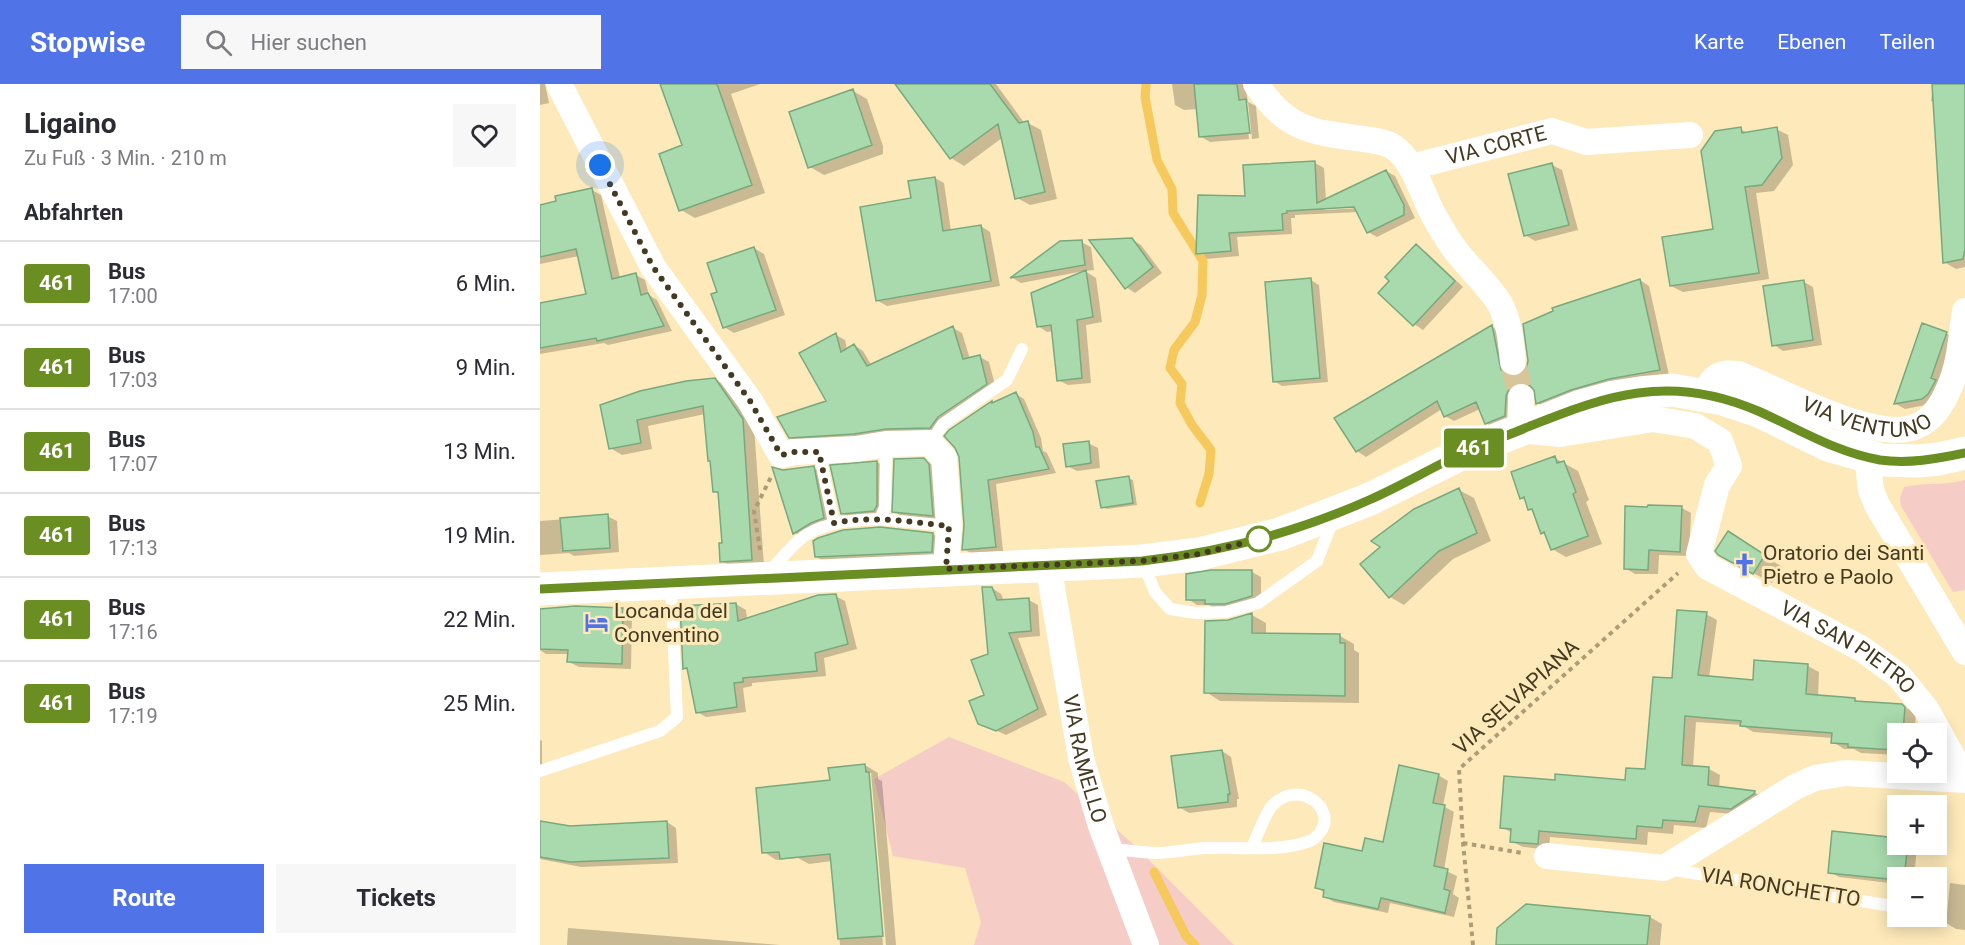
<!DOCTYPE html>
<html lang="de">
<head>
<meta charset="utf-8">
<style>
	:root { --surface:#fff; --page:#f7f7f7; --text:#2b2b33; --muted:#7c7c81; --line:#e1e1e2; --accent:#5074e8 }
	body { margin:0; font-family:Roboto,sans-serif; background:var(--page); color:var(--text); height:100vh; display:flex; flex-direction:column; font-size:22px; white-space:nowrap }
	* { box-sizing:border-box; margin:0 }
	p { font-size:20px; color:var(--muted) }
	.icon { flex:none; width:33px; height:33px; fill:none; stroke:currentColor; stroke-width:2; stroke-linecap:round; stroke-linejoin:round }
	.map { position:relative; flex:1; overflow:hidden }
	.drawer { display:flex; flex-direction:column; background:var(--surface); width:540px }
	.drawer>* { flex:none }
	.badge { padding:0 12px; border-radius:4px; font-size:21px; line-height:39px }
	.fabs { position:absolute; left:1347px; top:639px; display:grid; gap:12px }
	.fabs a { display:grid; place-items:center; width:60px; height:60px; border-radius:0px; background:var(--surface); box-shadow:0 3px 15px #0003; font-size:30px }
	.you { position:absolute; width:30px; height:30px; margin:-15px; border:4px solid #fff; border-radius:50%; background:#1a73e8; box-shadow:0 0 0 9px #1a73e833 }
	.map>.badge { position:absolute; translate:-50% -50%; box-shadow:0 0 0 3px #fff }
	h2 { padding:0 24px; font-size:22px; line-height:54px }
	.round { display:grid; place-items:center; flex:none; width:63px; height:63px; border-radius:0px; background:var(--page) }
	.head { display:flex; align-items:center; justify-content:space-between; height:102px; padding:0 24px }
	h1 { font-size:28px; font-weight:700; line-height:45px }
	.button { display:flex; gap:12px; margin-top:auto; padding:12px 24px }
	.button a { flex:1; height:69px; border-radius:0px; background:var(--accent); color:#fff; font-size:24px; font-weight:700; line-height:69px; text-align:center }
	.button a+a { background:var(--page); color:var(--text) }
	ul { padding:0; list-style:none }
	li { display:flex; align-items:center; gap:18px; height:84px; padding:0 24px; border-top:2px solid var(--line) }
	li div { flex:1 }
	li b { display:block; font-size:22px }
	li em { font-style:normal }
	li .badge { min-width:66px; font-weight:700; text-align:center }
	header { display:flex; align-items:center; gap:36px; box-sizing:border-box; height:84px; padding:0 30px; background:var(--accent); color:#fff }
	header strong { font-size:28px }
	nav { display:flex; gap:33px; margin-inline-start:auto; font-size:21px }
	.search { width:420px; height:54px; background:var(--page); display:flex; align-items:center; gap:15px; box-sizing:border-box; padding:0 21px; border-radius:0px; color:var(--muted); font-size:22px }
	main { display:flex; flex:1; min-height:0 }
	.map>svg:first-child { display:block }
	.green { fill:#f6ccc6 }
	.shadow { fill:#0003; fill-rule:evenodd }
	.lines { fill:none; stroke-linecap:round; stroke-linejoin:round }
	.stream { stroke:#f5c95c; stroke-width:9 }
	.building { fill:#a8daad; stroke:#78a97e; stroke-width:1.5 }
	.street-tunnel { stroke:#d8c69b; stroke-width:26; stroke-dasharray:26 13; stroke-linecap:butt }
	.path { stroke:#ad9d77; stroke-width:4; stroke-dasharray:4.5 4.5; stroke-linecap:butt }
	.lane { stroke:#fff; stroke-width:12 }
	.street { stroke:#fff; stroke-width:26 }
	.secondary { stroke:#fff; stroke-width:33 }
	.line-casing { stroke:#fff; stroke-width:14 }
	.line { stroke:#6b8e23; stroke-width:9 }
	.walk { stroke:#443a21; stroke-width:6; stroke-dasharray:0 10.8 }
	.stop-dot { fill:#fff; stroke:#6b8e23; stroke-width:3 }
	.labels { text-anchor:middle; stroke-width:6; stroke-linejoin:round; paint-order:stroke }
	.street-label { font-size:21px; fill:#443a21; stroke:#fde9b9 }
	.poi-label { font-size:21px; fill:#443a21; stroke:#fde9b9; text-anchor:start }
</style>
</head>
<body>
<header>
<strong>Stopwise</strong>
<div class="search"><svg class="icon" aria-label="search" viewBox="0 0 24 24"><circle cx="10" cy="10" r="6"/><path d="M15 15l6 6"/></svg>Hier suchen</div>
<nav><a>Karte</a><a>Ebenen</a><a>Teilen</a></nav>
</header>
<main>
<section class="drawer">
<div class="head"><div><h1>Ligaino</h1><p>Zu Fuß · 3 Min. · 210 m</p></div><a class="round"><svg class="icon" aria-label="heart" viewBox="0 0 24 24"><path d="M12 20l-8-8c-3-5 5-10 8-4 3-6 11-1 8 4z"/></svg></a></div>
<h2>Abfahrten</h2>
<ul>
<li><span class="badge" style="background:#6b8e23;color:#fff">461</span><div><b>Bus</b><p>17:00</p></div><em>6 Min.</em></li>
<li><span class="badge" style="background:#6b8e23;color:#fff">461</span><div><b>Bus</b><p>17:03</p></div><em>9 Min.</em></li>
<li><span class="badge" style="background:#6b8e23;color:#fff">461</span><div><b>Bus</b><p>17:07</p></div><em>13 Min.</em></li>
<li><span class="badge" style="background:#6b8e23;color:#fff">461</span><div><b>Bus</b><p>17:13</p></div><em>19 Min.</em></li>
<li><span class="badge" style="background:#6b8e23;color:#fff">461</span><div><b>Bus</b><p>17:16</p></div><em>22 Min.</em></li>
<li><span class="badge" style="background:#6b8e23;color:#fff">461</span><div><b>Bus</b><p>17:19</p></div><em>25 Min.</em></li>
</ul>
<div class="button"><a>Route</a><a>Tickets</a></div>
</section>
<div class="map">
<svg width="1425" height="861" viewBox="0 0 1425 861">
	<rect width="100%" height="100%" fill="#fde9b9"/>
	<path class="green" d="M1425,396V506L1413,508L1361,422L1360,414L1364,403C1384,398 1404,402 1425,396Z
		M409,653L524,698L594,761L694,861H434L441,838L425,784L353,772L334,695Z"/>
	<path class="shadow" d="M0,0H5L9,19L0,21Z
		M122,0H220L191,10L225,109L155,134L141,126L144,62Z
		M374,0H456L485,40L488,39L501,46L517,115L490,121L477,114L462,54L424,82L411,74Z
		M632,0H705L708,18L716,22L719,54L712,55L708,19H705L709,55L670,58L660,52L658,25L644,26L635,21Z
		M1393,0H1425V183L1416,185L1404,178L1395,19L1391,17Z
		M313,7L327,15L343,62V70L284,91L270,83Z
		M1200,45L1208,49L1236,45L1248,51L1253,81L1234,107L1216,109L1229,195L1143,208L1131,202L1175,146Z
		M775,79L784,84L786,117L846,87L855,92L875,134L837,153L828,148L818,128L755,131V134H751L752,150L697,153L699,172L666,175L657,169L707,113ZM822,121V124L784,126L787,123Z
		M1012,81L1022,86L1038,146L995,157L985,151Z
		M395,94L404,99L411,147L441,142L450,148L460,202L347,222L338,217L372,116Z
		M52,106L61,111L80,194L96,191L105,196L109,211L117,216L132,247L68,261L64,259L0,270V220L48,211L39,172L0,180V123Z
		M591,155L601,161L622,189L595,209L586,203Z
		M541,158L551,163L554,186L545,187L556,194L562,238L546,241L551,299L528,301L518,296L513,247L507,248L498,242L544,187L481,199L473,194L521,159Z
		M876,162L886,168L923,203L883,246L874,240L851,196Z
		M214,164L224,170L245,231L194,249L184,243L179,209Z
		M771,196L779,201L788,298L742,302L734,297Z
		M1100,196L1109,202L1129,291L1006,324L997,319L996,306L993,302L984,304L974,337L955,344L946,339L940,325L914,337L905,332L902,325L826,373L817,367L952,243L961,248L969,293L982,292Z
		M1264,198L1273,203L1282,261L1243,267L1234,261Z
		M413,244L422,249L430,275L440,273L449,278L456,305L400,348L259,358L250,353L288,317L296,251L305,256L307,265L314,261L323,267L332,282Z
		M1406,249L1415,255L1391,320L1365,325L1356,320Z
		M174,295L186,302L214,343L224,482L194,484L182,477L183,460L180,410L175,407L165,330L108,342L112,365L82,371L70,364L62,322Z
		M476,310L484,315L501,354L503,367L507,369L516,389L456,400L463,467L432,470L424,465L452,318L454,320Z
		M548,359L558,364L560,384L537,387L527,382Z
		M1015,374L1038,387L1049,416L1046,418L1062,460L1026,473L1012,465L1007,452L1002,449L994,428L990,425L987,417L981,414Z
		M383,376L393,381L402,437L363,433L353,427Z
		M337,378L347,384L346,427L312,435L302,429L292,383Z
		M273,384L283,389L293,439L264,455L255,449L235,385L243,387Z
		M588,394L593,396L597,421L567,425L562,423Z
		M919,406L934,414L951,457L913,475L864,521L850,513Z
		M1142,424L1151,429L1149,472L1119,471L1118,490H1095L1085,484Z
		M67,432L77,437L79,468L34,472L29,469L0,471V437Z
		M340,445L393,450L403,456L401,473L286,478L276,473Z
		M1206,459L1242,483L1232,499L1198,481Z
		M712,488L721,493V517L676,525L669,521H657L648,515Z
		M452,504L461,510L464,517L489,516L498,521L500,552L478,554L507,631L466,651L440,639L446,612L449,571Z
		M295,512L305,517L317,565L284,574L286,592L212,599V602L203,604L206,628L166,633L157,628L150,587L145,584L196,520L206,526L207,535Z
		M83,525L92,531L91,585L39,583L29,578V570H6L0,566V526Z
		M1166,530L1177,536L1169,594L1214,597L1215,578L1268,582L1279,588L1278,613L1315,615L1321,619L1362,621L1376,630L1374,650H1358V671L1321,669L1314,665H1304L1293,658V654L1213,648L1202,641L1156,638L1153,683L1169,685L1180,691L1179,704L1214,708L1226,715L1203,731L1170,728L1166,744L1134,741L1133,750L1108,748L1107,761L1010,753L1009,766L983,763L971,757L972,749L962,743L1016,698H1087L1107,687L1134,596Z
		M712,531L726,539V551L800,552L814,560V566L819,569V619L680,617L666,608L688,537Z
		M0,656L2,657V682H0Z
		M682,667L691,673L699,715H697V723L649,729L639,723Z
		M325,681L338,689V695L342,697L356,861H346L331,689H328L343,861H300L292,777L269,780L258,774L236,776L224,768L291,697Z
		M898,691L908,697L903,722L914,728L904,786L917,792L913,810L919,814L914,833L850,819L848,829L794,818L785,813V809L777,804L824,769L845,760Z
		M127,738L136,744L138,779L41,783L0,775V739L30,743Z
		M1358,760H1374L1377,762L1374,794H1358V800L1299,793L1290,788Z
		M1410,799L1425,801V846L1416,845L1406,839Z
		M1110,833L1122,840L1120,861H957Z
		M28,844L240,861H27Z"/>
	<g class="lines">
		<path class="stream" d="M606,0L605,13L617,76L632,105L633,129L663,177L662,211L655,238L634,266L630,284L642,300L640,319L652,341L671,366L669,390L660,419
			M614,788L646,852L655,861"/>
	</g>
	<path class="building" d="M120,0H177L212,101L139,127L119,70L142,61Z
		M355,0H450L479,39L488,37L505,108L475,115L458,40L410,75Z
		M654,0H697L699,16L706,15L710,49L659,53Z
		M1392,0H1425V165L1423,175L1403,179Z
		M313,5L332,61L268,84L249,28Z
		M1201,43L1202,49L1237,43L1242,74L1222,101L1205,103L1219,189L1130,202L1122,153L1173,145L1161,67L1175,47Z
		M775,77L777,119L846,86L864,121V131L827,149L814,123L747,127V129L742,130L743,146L689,149L691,167L656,170L658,111L705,112L703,81Z
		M1012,79L1029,141L984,152L968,90Z
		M395,93L403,147L441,141L451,197L336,217L320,123L371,114L368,97Z
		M52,104L72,195L96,189L101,211L108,209L124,242L57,257L56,254L0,264V219L46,210L36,165L0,173V121L16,117L15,112Z
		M592,154L613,183L585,205L549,156Z
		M542,156L545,181L470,194L520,157Z
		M876,160L915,197L873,242L838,209L849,197L845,193Z
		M214,163L236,226L183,244L171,210L177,208L167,179Z
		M546,186L553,233L537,236L542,294L517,297L511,241L497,243L491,209Z
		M771,194L780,294L733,298L725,198Z
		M1100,195L1120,286L1069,295L1031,306L996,320L994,306L989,301L982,298L974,300L969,305L966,312L965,332L945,340L936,318L904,333L897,317L816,368L794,334L952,241L961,286L967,292L974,293L981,290L986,285L988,277L983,240L1013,227L1012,224Z
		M1264,196L1273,256L1232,262L1223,202Z
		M1382,239L1407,248L1391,294L1396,296L1388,310L1382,315L1354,320Z
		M413,242L423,275L440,271L447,300L398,333L390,344L346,345L314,350L249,354L237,333L286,317L259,269L296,249L301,268L314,260L327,282Z
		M175,294L203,335L212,476L180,478L179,459H182L178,408H173L170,377H168L163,322L97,336L101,359L69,365L60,321L100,307L146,297Z
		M476,308L493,348L496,363H499L509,385L448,396L456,463L422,466L424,441L419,373L415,364L404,352L409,346L452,317V319Z
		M549,357L551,379L526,383L523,360Z
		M1015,372L1017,379L1024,377L1036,408L1033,410L1048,452L1011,466L1004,448L1001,450L992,425L988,426L984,413L980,415L971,388Z
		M384,374L389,380L393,432L352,428L354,375Z
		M337,377V421L334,427L301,430L290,381Z
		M274,382L284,434L271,439L253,450L232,383L243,386Z
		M589,392L593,419L561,424L556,397Z
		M919,404L937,449L899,467L849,514L820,480L840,463L831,457L874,425Z
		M1108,421L1142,422L1140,468L1109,466L1108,486L1084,485L1085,422L1107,423Z
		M68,430L70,464L23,467L20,434Z
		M340,443L393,449L392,468L275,473L273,457L278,454L303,446Z
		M1188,447L1225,471L1213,490L1178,471L1175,467Z
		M671,486H712V512L685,520H665V516H646V490Z
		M442,503H452L457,516L489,514L491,547L469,549L498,625L456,647L438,640L429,617L444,611L431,576L448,570Z
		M296,510L308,560L275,569L277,587L203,594V598L194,599L197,623L156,629L147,584L143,585L140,522L196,519L198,537L278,511Z
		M35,522L83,524L82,580L27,578L28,566L0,565V525Z
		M1137,526L1167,528L1158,591L1213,596L1214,576L1268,580L1266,610L1315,614V617L1362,620L1365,623L1363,648H1358L1356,663H1353V666L1308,663V660L1291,659L1292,649L1200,642L1201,637L1145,632L1142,681L1169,683L1168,701L1215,707L1214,710L1191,725L1159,722L1155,738L1123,736L1122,744L1097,742L1096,755L999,747L998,760L970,758L971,745L960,744L964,692L1015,696V690L1085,696L1086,684L1105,685L1113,593L1132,594Z
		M712,529V549L800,550V559H805V612L664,609L665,537L688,536Z
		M682,666L690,710H688V718L638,724L631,672Z
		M325,680L326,688H329L343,852L298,855L290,770L240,775L239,768L222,769L216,704L290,696L288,684Z
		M859,681L899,690L893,719L905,721L894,782L908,785L904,805L910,807L905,829L841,814L838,825L783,813L784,806L775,804L784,759L822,767L825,754L843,758Z
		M0,737L30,742L127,737L129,774L30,778L0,773Z
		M1292,747L1358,754V760H1368L1364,794H1358V796L1288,789Z
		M986,820L1110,832L1107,861H956L957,844Z"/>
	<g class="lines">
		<path class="street-tunnel" d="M973,278L981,313"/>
		<path class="path" d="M220,466L214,427L231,393
			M923,759L982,769
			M933,861L923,759L919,685L1138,489"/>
		<path class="lane" d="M390,359L403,340L467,296L482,265
			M279,368L294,439
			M340,435L409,442
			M603,478L615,508L630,525L656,529L686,528L718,519L777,477L793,436
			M229,488C240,477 252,460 266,451C289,437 314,436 340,435L345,423L346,360
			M0,687L120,647L137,633L131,499
			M569,765C584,766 600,768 615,769C632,769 649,765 666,764C696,763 738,768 767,758C772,757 778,752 781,747C797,724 757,693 731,723C725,731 716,754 712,764
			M1128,785L1358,823"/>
		<g class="street">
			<path d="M19,0L113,183L210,317L241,371L255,368L316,365L346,360L390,359L404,374L409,442L406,485"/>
			<path d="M716,0C744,43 768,48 816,54C828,56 841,56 852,62C873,75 881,107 892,128C899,141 907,155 916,167C928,183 955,208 962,224C970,242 971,259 973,278"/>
			<path id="s1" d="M871,83L1012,47L1046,58L1150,51"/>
			<path id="s2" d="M1163,310C1174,294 1177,287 1198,290C1239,305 1336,361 1377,342C1393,335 1403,319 1409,304C1420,281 1421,252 1425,227"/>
			<path id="s3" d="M981,313L980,346L1020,350L1113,335L1155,342L1180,357L1189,382L1177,401L1159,470L1168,483L1322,565L1359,592L1386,625L1425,695"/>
			<path d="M1327,373L1331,406L1337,421L1425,568"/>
			<path id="s4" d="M513,480L511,498L541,674L561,742L606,861"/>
			<path d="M1007,772L1124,784L1255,703L1275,694L1306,689L1425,696"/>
		</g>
		<path class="secondary" d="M0,505L602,477L659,470L740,450L830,415L925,368L1038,323L1074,313L1100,309L1132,306L1183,315L1219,327L1288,361L1341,376L1378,377L1399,375L1425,369"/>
	</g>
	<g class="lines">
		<defs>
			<path id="line" d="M0,505L602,477C683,468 755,449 829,416C861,402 891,384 923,369C944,359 968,352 990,342C1026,328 1060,314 1098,309C1139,303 1181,311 1218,327C1259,345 1295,368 1340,376C1368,380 1397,375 1425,369"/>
		</defs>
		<use href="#line" class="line-casing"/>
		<use href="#line" class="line"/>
		<path class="walk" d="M60,81L113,183L210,317L241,371L255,368H279L294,439C332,431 371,438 409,442L406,485L602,477L659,470L719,455"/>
	</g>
	<defs>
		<symbol id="church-bare" viewBox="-9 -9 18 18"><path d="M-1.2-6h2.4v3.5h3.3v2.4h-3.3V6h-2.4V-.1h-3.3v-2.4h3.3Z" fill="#5074e8" stroke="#fde9b9" stroke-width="2.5" paint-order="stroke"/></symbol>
		<symbol id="hotel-bare" viewBox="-9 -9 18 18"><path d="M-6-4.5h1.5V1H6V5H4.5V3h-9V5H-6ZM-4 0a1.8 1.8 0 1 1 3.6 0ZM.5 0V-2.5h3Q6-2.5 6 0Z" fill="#5074e8" stroke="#fde9b9" stroke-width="2.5" paint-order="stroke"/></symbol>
	</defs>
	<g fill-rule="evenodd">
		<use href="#church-bare" x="1188" y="464" width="33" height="33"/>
		<use href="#hotel-bare" x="40" y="522" width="33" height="33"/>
	</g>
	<circle class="stop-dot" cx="719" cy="455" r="12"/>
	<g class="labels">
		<g class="street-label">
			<text dy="7" stroke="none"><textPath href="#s1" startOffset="88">VIA CORTE</textPath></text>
			<text dy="7" stroke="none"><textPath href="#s2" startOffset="182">VIA VENTUNO</textPath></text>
			<text dy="7" stroke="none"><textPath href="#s3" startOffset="537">VIA SAN PIETRO</textPath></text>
			<text transform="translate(976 613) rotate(-42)" y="7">VIA SELVAPIANA</text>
			<text dy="7" stroke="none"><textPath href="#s4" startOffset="198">VIA RAMELLO</textPath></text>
			<text transform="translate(1241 803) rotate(9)" y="7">VIA RONCHETTO</text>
		</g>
		<g class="poi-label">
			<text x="1223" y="476">Oratorio dei Santi<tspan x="1223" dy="24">Pietro e Paolo</tspan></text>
			<text x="74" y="534">Locanda del<tspan x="74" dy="24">Conventino</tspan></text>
		</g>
	</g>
</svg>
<div class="fabs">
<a><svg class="icon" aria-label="locate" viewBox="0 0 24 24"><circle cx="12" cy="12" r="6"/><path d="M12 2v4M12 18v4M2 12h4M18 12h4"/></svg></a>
<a>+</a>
<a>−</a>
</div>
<div class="you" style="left:60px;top:81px"></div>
<b class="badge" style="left:934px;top:364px;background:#6b8e23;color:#fff">461</b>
</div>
</main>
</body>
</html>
